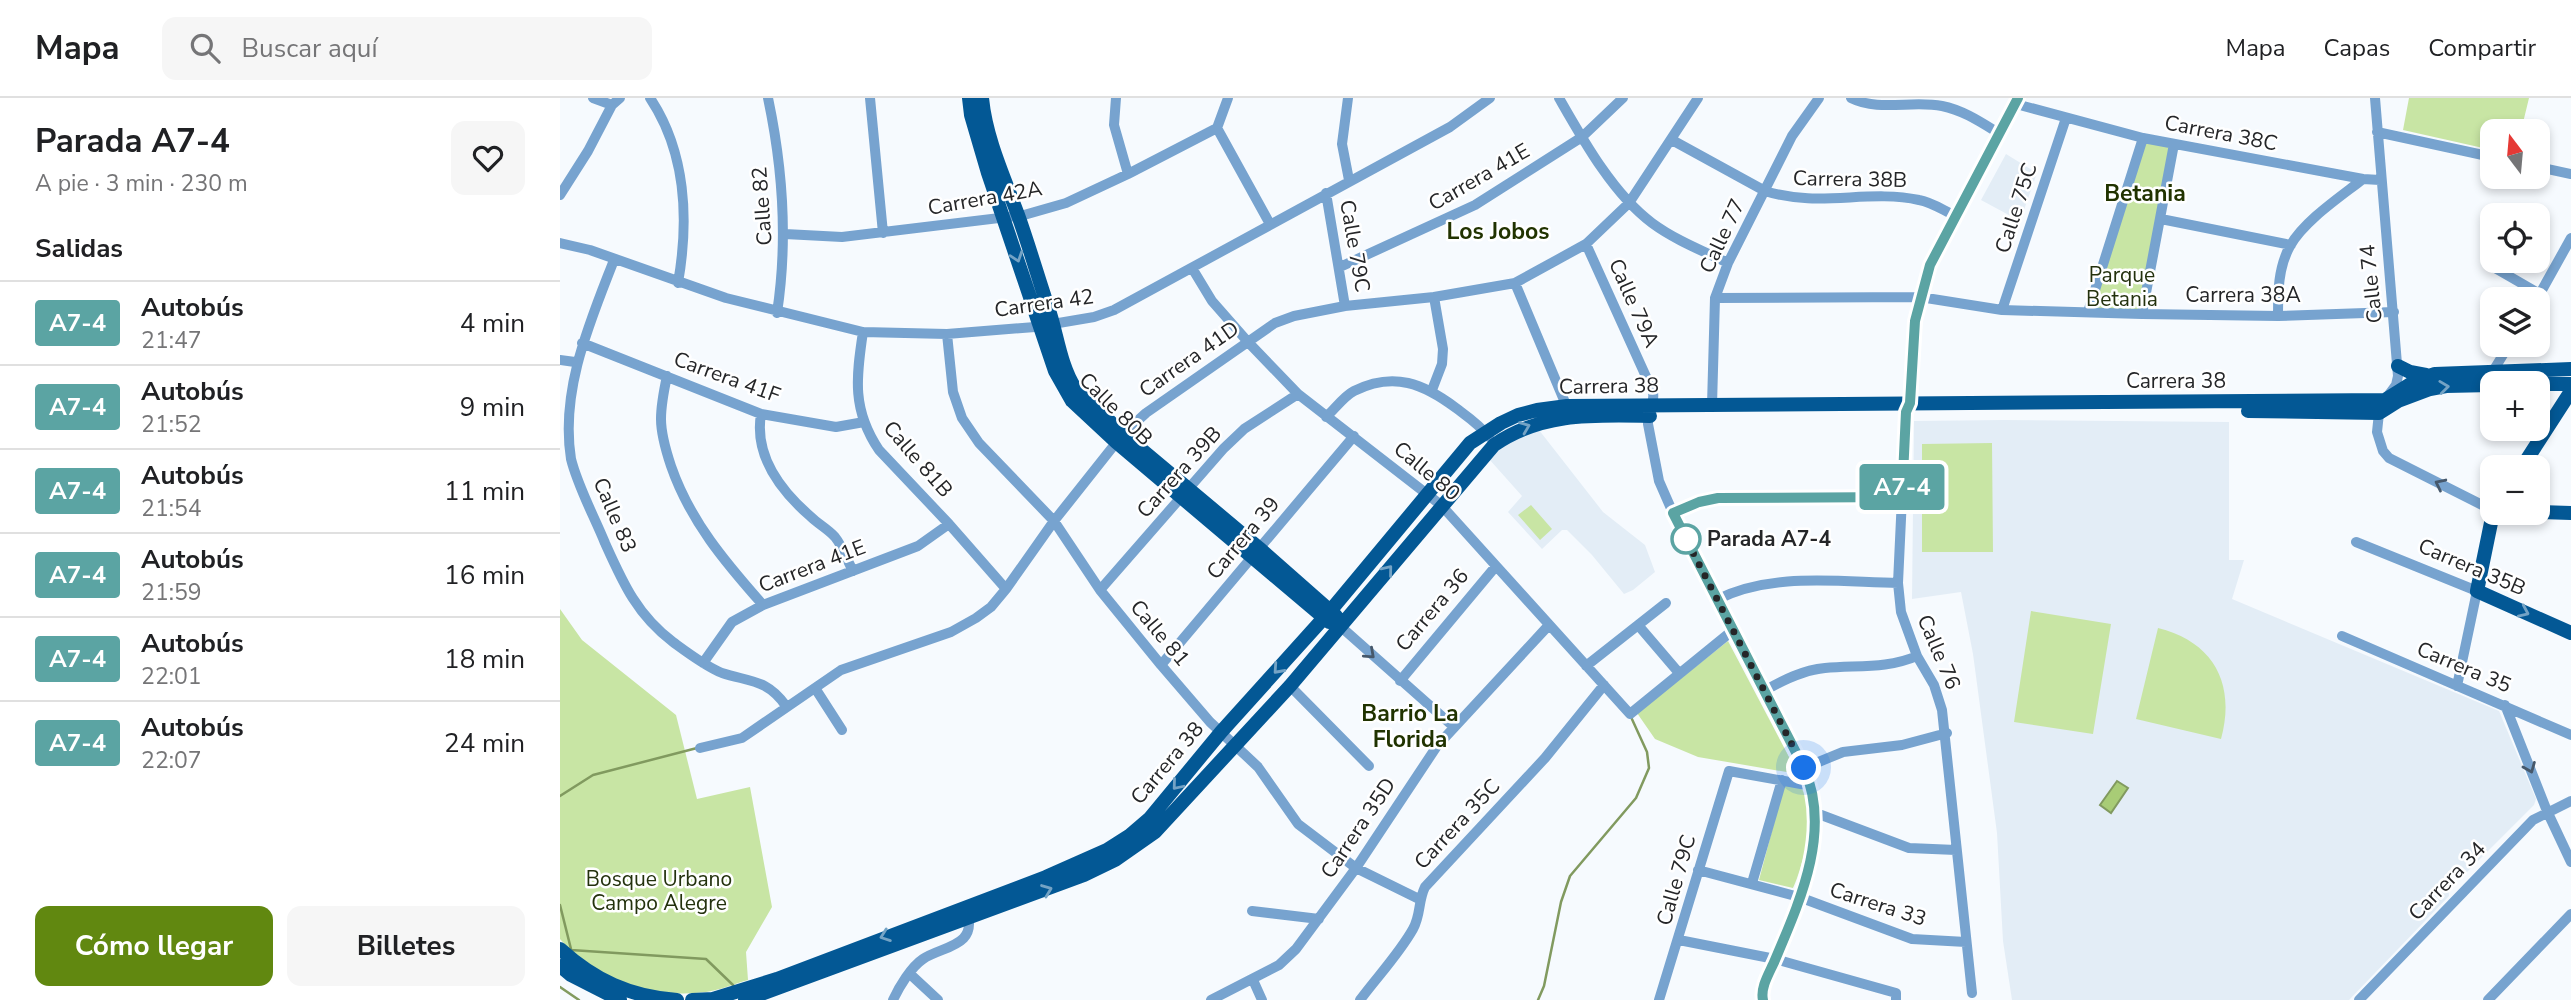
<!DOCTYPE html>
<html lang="es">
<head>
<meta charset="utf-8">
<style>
	:root { --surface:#fff; --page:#f6f6f6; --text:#202124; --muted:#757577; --line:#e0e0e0; --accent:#618810 }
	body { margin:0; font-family:"Nunito Sans",sans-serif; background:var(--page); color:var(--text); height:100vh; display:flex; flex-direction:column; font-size:26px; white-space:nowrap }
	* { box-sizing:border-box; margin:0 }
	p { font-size:23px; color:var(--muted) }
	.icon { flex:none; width:38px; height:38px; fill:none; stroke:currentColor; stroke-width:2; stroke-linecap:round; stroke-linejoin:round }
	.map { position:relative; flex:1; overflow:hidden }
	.side { display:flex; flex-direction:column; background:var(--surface); width:560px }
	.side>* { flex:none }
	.badge { padding:0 14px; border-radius:5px; font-size:24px; line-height:46px }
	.needle { width:46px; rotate:344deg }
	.controls { position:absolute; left:1920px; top:21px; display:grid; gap:14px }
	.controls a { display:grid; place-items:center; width:70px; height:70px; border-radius:14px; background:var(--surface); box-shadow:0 4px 10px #0003; font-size:35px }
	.you { position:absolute; width:35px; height:35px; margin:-18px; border:5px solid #fff; border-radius:50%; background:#1a73e8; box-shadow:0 0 0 10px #1a73e833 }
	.map>.badge { position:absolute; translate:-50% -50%; box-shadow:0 0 0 4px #fff }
	h2 { padding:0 35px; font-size:26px; line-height:63px }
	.round { display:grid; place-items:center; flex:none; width:74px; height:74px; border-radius:14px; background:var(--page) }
	.headline { display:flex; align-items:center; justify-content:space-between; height:119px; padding:0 35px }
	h1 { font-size:33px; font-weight:700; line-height:52px }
	.primary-button { display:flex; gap:14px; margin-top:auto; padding:14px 35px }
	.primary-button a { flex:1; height:80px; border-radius:14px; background:var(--accent); color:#fff; font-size:28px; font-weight:700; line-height:80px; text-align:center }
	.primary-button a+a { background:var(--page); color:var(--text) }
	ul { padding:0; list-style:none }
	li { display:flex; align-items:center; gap:21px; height:84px; padding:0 35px; border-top:2px solid var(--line) }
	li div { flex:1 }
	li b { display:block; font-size:26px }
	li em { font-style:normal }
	li .badge { min-width:77px; font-weight:700; text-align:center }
	header { display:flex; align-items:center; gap:42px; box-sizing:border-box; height:98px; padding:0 35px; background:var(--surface); border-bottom:2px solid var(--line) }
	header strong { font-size:33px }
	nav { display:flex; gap:38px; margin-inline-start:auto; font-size:24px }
	.search { width:490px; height:63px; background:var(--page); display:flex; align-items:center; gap:18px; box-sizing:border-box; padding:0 24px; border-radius:14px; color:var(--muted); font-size:26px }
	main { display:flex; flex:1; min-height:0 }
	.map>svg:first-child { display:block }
	.built { fill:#e3edf6 }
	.green { fill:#c8e5a4 }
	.water { fill:#a8cc76; stroke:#819a5f; stroke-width:2 }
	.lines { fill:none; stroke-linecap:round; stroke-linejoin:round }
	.stream { stroke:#819a5f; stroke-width:2.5 }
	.minor { stroke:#77a3cf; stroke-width:10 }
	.major { stroke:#035895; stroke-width:14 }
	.oneway { stroke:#74a3c5 }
	.oneway2 { stroke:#46586b }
	.line-casing { stroke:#fff; stroke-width:16 }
	.line { stroke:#5ba4a3; stroke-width:10 }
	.walk { stroke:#252628; stroke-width:7; stroke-dasharray:0 12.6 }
	.stop-dot { fill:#fff; stroke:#5ba4a3; stroke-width:3.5 }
	.labels { text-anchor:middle; stroke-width:5; stroke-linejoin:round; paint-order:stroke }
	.street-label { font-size:21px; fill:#252628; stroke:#fff }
	.park-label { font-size:21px; fill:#23310d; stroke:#fff }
	.stop-label { font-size:21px; font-weight:bold; fill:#252628; stroke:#fff; text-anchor:start }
	.neighbourhood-label { font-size:23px; font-weight:bold; fill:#213300; stroke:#fff }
</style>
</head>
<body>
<header>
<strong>Mapa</strong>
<div class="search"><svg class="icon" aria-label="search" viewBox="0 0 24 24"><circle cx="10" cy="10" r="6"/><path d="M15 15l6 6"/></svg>Buscar aquí</div>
<nav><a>Mapa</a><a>Capas</a><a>Compartir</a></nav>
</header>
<main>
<section class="side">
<div class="headline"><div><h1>Parada A7-4</h1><p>A pie · 3 min · 230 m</p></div><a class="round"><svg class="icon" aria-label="heart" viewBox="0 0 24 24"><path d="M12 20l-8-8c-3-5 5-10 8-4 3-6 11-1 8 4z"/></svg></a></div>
<h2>Salidas</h2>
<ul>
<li><span class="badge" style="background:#5ba4a3;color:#fff">A7-4</span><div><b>Autobús</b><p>21:47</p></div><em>4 min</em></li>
<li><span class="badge" style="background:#5ba4a3;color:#fff">A7-4</span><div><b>Autobús</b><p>21:52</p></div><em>9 min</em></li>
<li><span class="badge" style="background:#5ba4a3;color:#fff">A7-4</span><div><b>Autobús</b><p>21:54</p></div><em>11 min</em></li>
<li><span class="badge" style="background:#5ba4a3;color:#fff">A7-4</span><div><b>Autobús</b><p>21:59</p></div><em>16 min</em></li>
<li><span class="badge" style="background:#5ba4a3;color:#fff">A7-4</span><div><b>Autobús</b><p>22:01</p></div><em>18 min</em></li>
<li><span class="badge" style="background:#5ba4a3;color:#fff">A7-4</span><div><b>Autobús</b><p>22:07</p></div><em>24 min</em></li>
</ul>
<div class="primary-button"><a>Cómo llegar</a><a>Billetes</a></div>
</section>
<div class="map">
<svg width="2011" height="902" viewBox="0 0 2011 902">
	<rect width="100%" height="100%" fill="#f6fafe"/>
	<path class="built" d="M1446,56L1477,75L1460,123L1421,102Z
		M1443,322L1669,324V462H1684L1672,501L1939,613L1976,701L1974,707L1903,778L1893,775L1887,779L1889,798L1789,902H1452L1443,843L1437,735L1413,556L1401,494L1352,501L1354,323Z
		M979,332L1043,414L1085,447L1095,474L1073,492L1064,496L1032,457L1007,432H1002L982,451L948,414L962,398L929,361L942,347Z"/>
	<path class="green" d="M1849,0H1969L1961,33H1932V52L1843,32Z
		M1583,40L1614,46L1582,216L1528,214Z
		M1432,345L1433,454H1362V346Z
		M971,407L992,431L980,442L958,417Z
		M0,511L22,542L116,617L137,701L190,689L212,809L186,854L188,882C174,886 160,892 146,894C93,901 36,883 0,841Z
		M1471,513L1551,526L1533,636L1454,624Z
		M1598,530C1654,544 1676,586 1661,641L1576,621Z
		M1168,543L1238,676L1138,659L1095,641L1077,615Z
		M1224,687C1229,687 1236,687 1240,690C1261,704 1242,771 1233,790L1199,782Z"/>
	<path class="water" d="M1557,683L1568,690L1551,715L1540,707Z"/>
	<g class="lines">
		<path class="stream" d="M0,698L33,677L137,650
			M0,807L11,851
			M11,852L146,861L174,888
			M0,889L19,902
			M978,902L984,888L1001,804L1010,778L1076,700L1089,670L1087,654L1071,619"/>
		<path class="minor" d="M33,0L52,7
			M90,0C126,54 129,122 118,185
			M208,0C223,71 228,143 217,215
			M310,0L323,135
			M556,0L554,27L568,76
			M788,0L782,46L789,82
			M999,0C1023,42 1053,96 1092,125C1115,142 1143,153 1168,165
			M1291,0C1319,14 1352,2 1382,8C1403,12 1422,25 1440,36
			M1815,0L1838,278L1836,287L1825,302L1819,315L1817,334L1823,353L1829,360L1932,412
			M1456,6L1583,40L1803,81L1820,82
			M657,30L710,126
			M657,30L668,0
			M1817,34L1932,59
			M1112,42L1205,93C1258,110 1308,91 1359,102C1371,104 1383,112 1394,117
			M1978,69L2011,76
			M766,95L785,208
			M0,97L28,53L52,7L60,0
			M1601,121L1731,147
			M225,136L282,139L464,117L506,105L568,76L657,30
			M0,145L30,152L166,200L303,234L387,236L475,229L534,219L554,212L890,29L930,0
			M1026,146L1093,294C1095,307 1088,314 1088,326L1099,383L1113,415L1252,688C1265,746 1238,808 1215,861C1210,873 1200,888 1203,902
			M54,162C30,224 0,292 11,361C18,389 34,418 45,445C63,485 77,517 113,544C128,555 145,568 162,575C190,584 207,581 226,608
			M1928,166L1980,196
			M780,169L915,107L1022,39L1063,0
			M632,170L652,203L688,244L738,296L881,407L1070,616L1172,533
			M955,185L1009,314
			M1155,200L1360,199L1442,212L1582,216L1718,218L1834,214
			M1977,201L2011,140
			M1442,212L1506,20
			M1528,214L1583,40
			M1582,216L1614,46
			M1718,218C1718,194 1718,170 1730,148C1744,123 1780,99 1803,81
			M303,234C296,280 292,312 319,352L389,426L446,491
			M387,236L393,294L402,320L419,345L494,423L540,492L601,567L650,624L698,669L738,726L796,770L859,801
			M22,245L201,316L276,329L304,324
			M0,262L15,264
			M107,278C104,292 101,307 101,321C101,337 106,353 111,368C130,423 165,464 203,507
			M1930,278L1949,247
			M872,292L882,266L883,251L874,199
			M1152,307L1155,200L1168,165L1232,38L1259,0
			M201,316C194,358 220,392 250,418C258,426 268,431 275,439C283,449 287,462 293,473
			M766,319C775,311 784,298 794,293C834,273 864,286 896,310C908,319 920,327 929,339
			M1113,415L1139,404L1158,400L1342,399
			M1796,444L1917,493L1897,588
			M540,492L664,350L684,331L738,296
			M1156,502C1211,474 1278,484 1338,485
			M1078,527L1119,575
			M780,528L894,629
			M1782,538L2011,637
			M143,565L172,524L203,507L358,448L389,426
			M601,567L794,338
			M1026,568L1106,505
			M840,583L936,468
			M730,588L809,668
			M255,590L282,632
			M1204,593C1223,582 1243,572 1265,570C1297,567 1327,571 1357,558
			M1945,607L1987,713L2011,764
			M140,650L182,640L281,572L391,534L416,520L431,509L446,491L494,423L563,336L586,315L715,225L734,218L785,208L874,199L955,185L1026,146L1069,105L1138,0
			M1244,670L1283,654L1342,647L1387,635
			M1256,715L1349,750L1396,752
			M1138,772L1239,799L1352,841L1406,844
			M1192,785L1222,682
			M692,813L759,821
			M1119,842L1215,861L1336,895V902
			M350,876L378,902
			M693,882L702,902
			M1412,895L1382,612L1374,587L1357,558L1341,514L1338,485L1346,314L1351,305L1355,223L1370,167L1458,0
			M333,902C339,889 351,869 363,861C382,848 418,849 407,814
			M651,902L719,867L736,851L796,770L877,648L989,527
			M800,902C817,879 839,856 853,831C861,817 858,803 865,789L985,660L1044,587
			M1099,902L1169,673L1252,688
			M1799,902L1973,722L2011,703
			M1928,902L2011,816"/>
		<path class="major" d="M409,0L411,17L428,75L495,273L512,303L556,344L769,524
			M422,0C426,41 444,79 458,117C469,148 478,179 488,209C497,235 500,267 515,290L563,336L699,450L776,518
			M1838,268L1850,274L1866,277
			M1978,286H2011
			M1688,313L1819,315L1838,303L1870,291L1886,288L1932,287
			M1962,369L2011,293
			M1978,414L2011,415
			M1933,415L1917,493L2011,535
			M0,851C34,882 70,899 117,902
			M0,868L11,877L60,902
			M132,902L153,901L217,881L486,779L547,752L569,738L590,720L661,634L771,512L910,345L941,325L958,317L977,312L1007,308L1825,302L1857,282L1875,276L2011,271
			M185,902L524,777L555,762L595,734L730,588L934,347C982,314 1034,317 1090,318"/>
	</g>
	<defs><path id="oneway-chevron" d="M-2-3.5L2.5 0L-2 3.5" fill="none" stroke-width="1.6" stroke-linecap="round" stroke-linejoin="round" transform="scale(1.75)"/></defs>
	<g class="oneway">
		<use href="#oneway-chevron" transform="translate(457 159) rotate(71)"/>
		<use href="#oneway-chevron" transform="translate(1884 289) rotate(-7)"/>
		<use href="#oneway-chevron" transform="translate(965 329) rotate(-22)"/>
		<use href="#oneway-chevron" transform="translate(828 472) rotate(-51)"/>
		<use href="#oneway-chevron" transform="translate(1964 514) rotate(24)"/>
		<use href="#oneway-chevron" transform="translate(718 571) rotate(132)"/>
		<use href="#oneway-chevron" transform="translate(617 687) rotate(130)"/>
		<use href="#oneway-chevron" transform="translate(487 792) rotate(-21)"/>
		<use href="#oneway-chevron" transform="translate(325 838) rotate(160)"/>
	</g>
	<g class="oneway2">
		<use href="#oneway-chevron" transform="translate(1880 386) rotate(-154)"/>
		<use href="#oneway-chevron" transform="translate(810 556) rotate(42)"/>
		<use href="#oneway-chevron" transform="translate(1970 670) rotate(68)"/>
	</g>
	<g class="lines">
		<defs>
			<path id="line" d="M1203,902C1200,889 1210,874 1215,862C1240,803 1272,733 1244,670L1113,415L1139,404L1158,400L1342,399L1346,314L1350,305L1355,223L1370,167L1458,0"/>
		</defs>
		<use href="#line" class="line-casing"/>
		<use href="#line" class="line"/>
		<path class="walk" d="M1126,441L1124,437L1244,670"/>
	</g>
	<circle class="stop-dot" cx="1126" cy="441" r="14"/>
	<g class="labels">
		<g class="street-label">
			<text transform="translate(1661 35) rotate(11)" y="7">Carrera 38C</text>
			<text transform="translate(919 79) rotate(-30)" y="7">Carrera 41E</text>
			<text transform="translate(1290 81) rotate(1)" y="7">Carrera 38B</text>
			<text transform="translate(425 100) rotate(-10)" y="7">Carrera 42A</text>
			<text transform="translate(202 108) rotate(-94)" y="7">Calle 82</text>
			<text transform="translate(1456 110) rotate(-72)" y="7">Calle 75C</text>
			<text transform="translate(1162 138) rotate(-65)" y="7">Calle 77</text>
			<text transform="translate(795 148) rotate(80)" y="7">Calle 79C</text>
			<text transform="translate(1811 186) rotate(-96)" y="7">Calle 74</text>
			<text x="1683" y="204">Carrera 38A</text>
			<text transform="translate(484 205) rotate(-8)" y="7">Carrera 42</text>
			<text transform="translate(1074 205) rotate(66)" y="7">Calle 79A</text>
			<text transform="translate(629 261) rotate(-35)" y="7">Carrera 41D</text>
			<text transform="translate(167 279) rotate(20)" y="7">Carrera 41F</text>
			<text x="1616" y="290">Carrera 38</text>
			<text transform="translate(1049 288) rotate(-1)" y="7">Carrera 38</text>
			<text transform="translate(556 311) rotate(45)" y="7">Calle 80B</text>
			<text transform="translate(358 361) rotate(49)" y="7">Calle 81B</text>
			<text transform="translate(867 373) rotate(40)" y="7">Calle 80</text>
			<text transform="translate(619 374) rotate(-48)" y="7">Carrera 39B</text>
			<text transform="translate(55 417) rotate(67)" y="7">Calle 83</text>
			<text transform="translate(683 440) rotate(-50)" y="7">Carrera 39</text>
			<text transform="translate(252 468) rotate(-21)" y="7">Carrera 41E</text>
			<text transform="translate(1912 469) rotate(23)" y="7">Carrera 35B</text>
			<text transform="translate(872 512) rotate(-50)" y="7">Carrera 36</text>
			<text transform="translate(600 535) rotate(50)" y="7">Calle 81</text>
			<text transform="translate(1379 554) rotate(67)" y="7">Calle 76</text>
			<text transform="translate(1904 569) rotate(23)" y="7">Carrera 35</text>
			<text transform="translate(607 665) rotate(-50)" y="7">Carrera 38</text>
			<text transform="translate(897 726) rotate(-47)" y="7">Carrera 35C</text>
			<text transform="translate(798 730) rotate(-56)" y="7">Carrera 35D</text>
			<text transform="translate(1116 782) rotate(-74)" y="7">Calle 79C</text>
			<text transform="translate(1887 783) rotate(-46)" y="7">Carrera 34</text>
			<text transform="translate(1318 806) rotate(18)" y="7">Carrera 33</text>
		</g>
		<g class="park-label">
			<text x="1562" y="184">Parque<tspan x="1562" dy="24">Betania</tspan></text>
			<text x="99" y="788">Bosque Urbano<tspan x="99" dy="24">Campo Alegre</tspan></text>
		</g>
		<g class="stop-label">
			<text x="1147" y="448">Parada A7-4</text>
		</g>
		<g class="neighbourhood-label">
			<text x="1585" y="103">Betania</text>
			<text x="938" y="141">Los Jobos</text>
			<text x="850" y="623">Barrio La<tspan x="850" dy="26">Florida</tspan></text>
		</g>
	</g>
</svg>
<div class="controls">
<a><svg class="needle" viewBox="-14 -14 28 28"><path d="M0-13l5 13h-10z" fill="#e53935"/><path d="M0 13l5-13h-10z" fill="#757577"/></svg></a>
<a><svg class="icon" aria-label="locate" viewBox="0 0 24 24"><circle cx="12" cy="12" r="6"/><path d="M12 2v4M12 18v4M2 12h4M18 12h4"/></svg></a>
<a><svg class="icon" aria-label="layers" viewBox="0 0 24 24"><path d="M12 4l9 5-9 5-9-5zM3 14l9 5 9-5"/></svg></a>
<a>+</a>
<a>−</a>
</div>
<div class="you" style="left:1244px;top:670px"></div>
<b class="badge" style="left:1342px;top:389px;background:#5ba4a3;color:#fff">A7-4</b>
</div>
</main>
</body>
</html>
